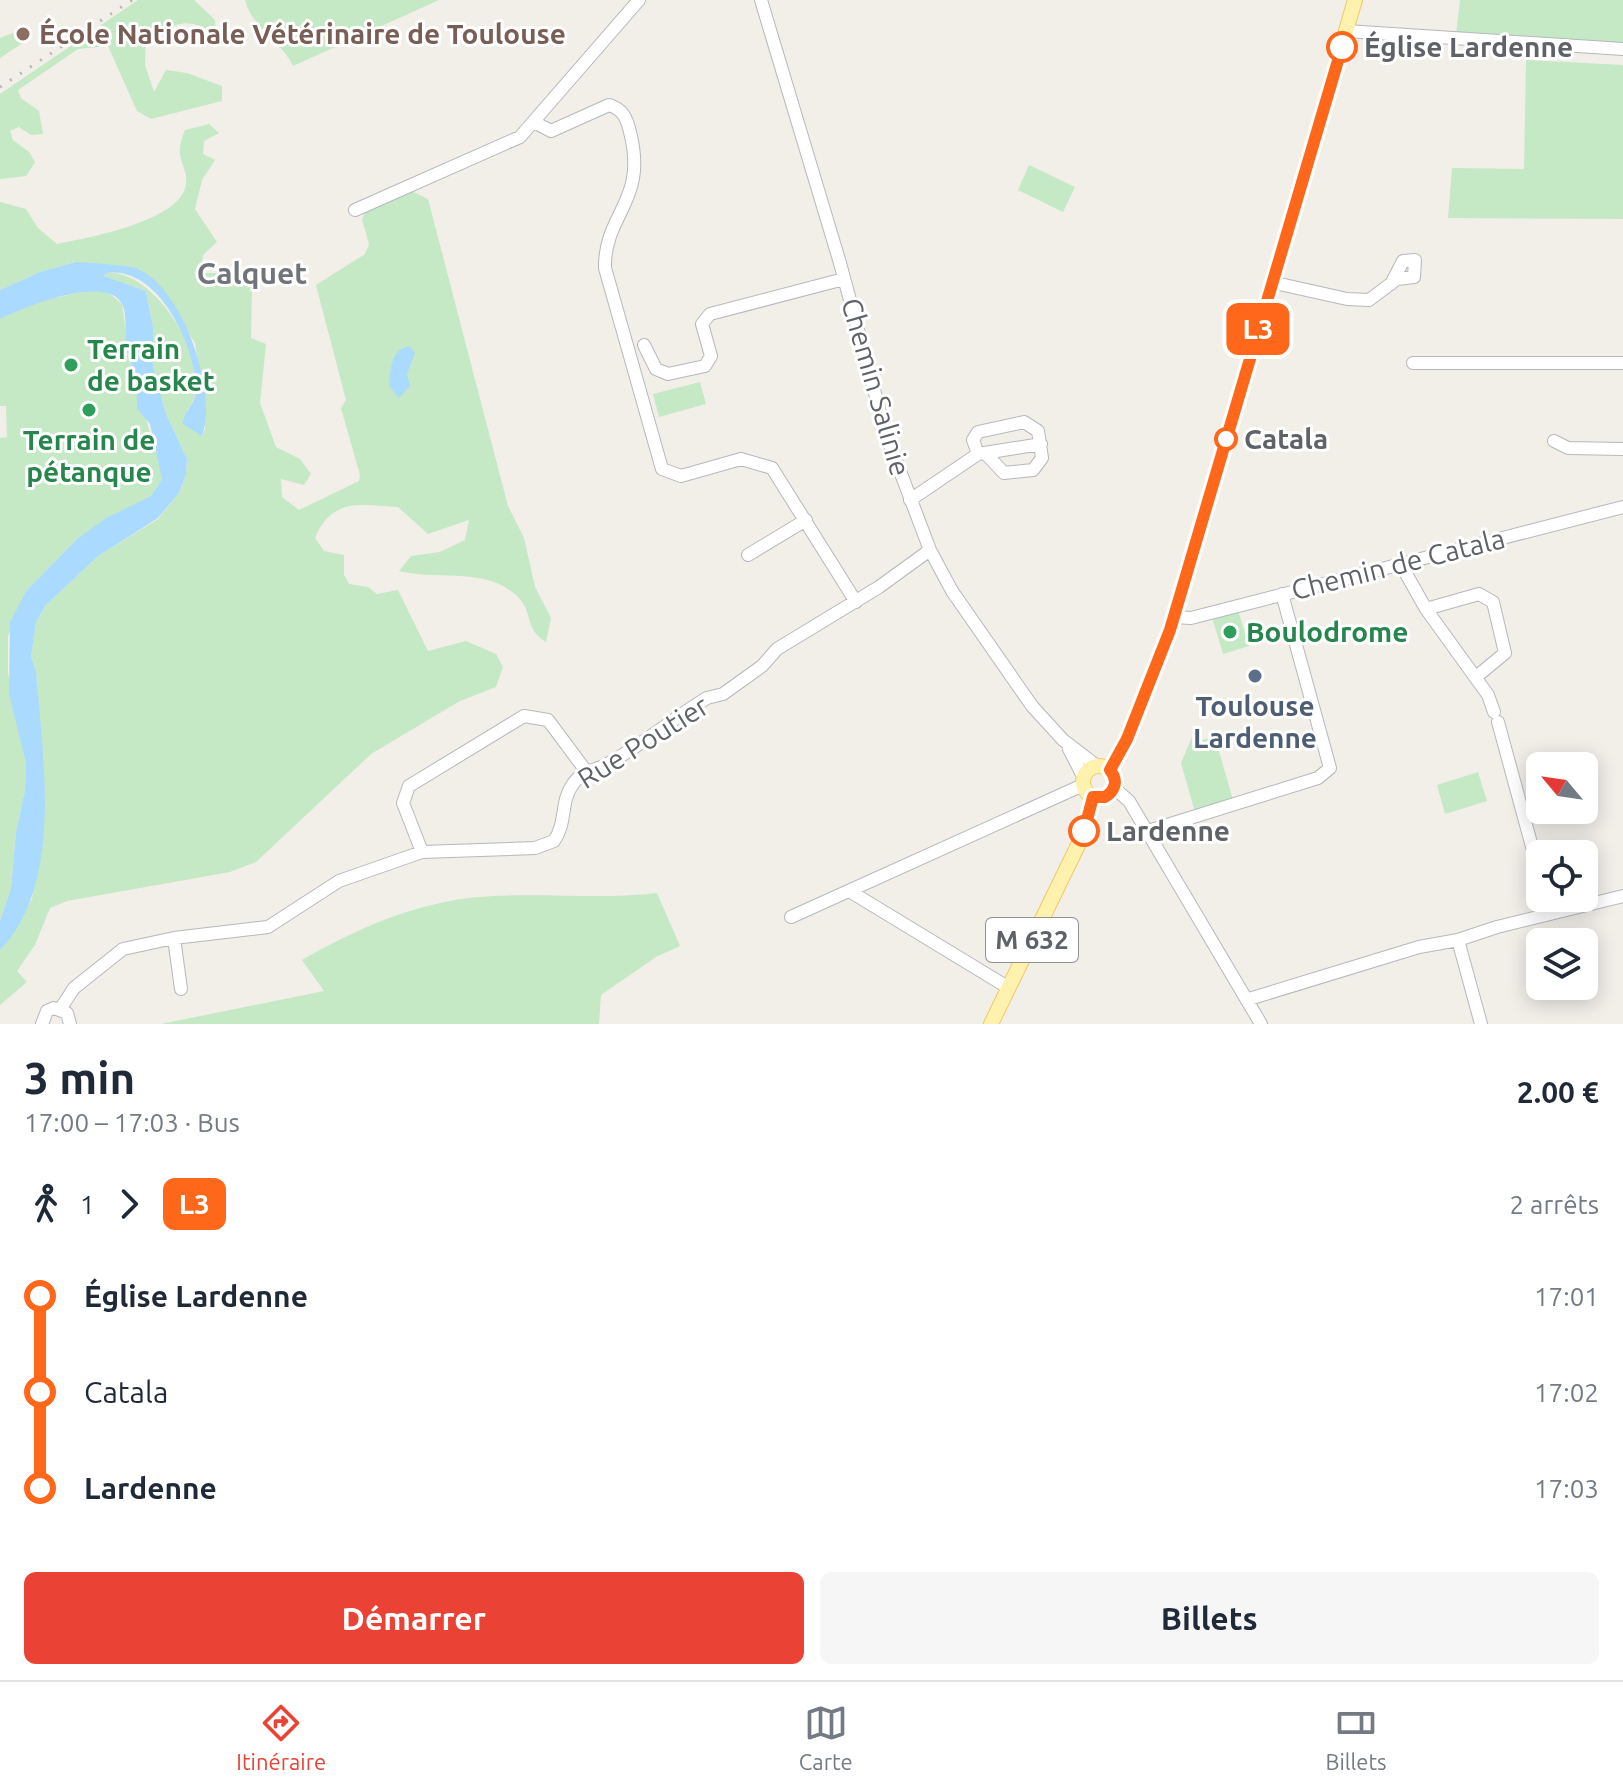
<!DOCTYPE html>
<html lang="fr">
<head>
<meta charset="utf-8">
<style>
	:root { --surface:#fff; --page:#f6f6f7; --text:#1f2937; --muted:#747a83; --line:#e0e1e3; --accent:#ea4335 }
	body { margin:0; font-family:Ubuntu,sans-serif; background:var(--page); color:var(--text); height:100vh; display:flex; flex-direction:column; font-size:30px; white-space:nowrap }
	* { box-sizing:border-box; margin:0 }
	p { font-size:26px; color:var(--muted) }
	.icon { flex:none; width:44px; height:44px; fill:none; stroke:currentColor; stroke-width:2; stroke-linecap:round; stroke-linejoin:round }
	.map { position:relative; height:1024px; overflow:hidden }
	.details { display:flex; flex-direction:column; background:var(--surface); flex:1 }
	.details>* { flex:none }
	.badge { padding:0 16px; border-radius:12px; font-size:28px; line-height:52px }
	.needle { width:52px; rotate:299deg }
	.tools { position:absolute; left:1526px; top:752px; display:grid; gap:16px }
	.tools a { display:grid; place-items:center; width:72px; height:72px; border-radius:12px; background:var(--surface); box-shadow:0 4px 20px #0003; font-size:40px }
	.map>.badge { position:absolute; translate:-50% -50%; box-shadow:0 0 0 4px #fff }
	.legs { display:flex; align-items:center; gap:12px; height:88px; padding:0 24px; font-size:26px }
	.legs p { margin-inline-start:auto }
	.overview { display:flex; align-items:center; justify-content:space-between; height:136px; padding:0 24px }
	h1 { font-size:44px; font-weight:600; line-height:60px }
	.action { display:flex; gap:16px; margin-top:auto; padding:16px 24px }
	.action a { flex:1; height:92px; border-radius:12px; background:var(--accent); color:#fff; font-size:32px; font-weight:600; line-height:92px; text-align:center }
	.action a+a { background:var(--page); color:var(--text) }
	ul { padding:0 24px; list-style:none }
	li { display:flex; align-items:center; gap:28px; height:96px; font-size:30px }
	li i { display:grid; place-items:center; width:12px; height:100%; margin:0 10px; background:currentColor }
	li i::after { content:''; width:20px; height:20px; margin:-10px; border:6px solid; border-radius:50%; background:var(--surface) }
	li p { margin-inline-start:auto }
	li:first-child i { background:linear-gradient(#0000 50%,currentColor 0) }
	li:last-child i { background:linear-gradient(currentColor 50%,#0000 0) }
	.menu { display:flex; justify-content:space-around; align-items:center; height:112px; border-top:2px solid var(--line); background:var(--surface); font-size:22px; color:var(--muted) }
	.menu a { display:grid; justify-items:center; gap:4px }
	.menu .current { color:var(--accent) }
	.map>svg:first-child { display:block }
	.green { fill:#c5e8c5 }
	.water { fill:#aadaff }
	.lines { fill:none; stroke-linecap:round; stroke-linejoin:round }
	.minor-casing { stroke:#b5b8bc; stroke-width:14 }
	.major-casing { stroke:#f2c960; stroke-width:16 }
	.minor { stroke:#fff; stroke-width:12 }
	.major { stroke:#fff2af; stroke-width:14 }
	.rail { stroke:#b6b7b8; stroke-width:3; stroke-dasharray:2 10; stroke-linecap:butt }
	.line-1-casing { stroke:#fff; stroke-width:18 }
	.line-1 { stroke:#ff671b; stroke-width:12 }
	.education-dot { fill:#8d6e63; stroke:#fff; stroke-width:3 }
	.stop-1-dot { fill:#fff; stroke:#ff671b; stroke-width:4 }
	.leisure-dot { fill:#2e9e5b; stroke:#fff; stroke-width:3 }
	.service-dot { fill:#5c6f8a; stroke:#fff; stroke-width:3 }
	.labels { text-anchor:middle; stroke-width:6; stroke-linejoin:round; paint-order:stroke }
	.shield { fill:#fff; stroke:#8f9295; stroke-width:2 }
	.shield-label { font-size:26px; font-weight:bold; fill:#5f6368 }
	.education-label { font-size:28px; font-weight:bold; fill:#785e54; stroke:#fff; text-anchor:start }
	.stop-label { font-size:28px; font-weight:bold; fill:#5f6368; stroke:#fff; text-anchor:start }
	.leisure-label { font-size:28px; font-weight:bold; fill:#27864d; stroke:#fff; text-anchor:start }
	.street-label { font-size:28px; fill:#5f6368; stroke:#fff }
	.service-label { font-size:28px; font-weight:bold; fill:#4e5e75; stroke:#fff }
	.neighbourhood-label { font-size:30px; font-weight:bold; fill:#70757a; stroke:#fff }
</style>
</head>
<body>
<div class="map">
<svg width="1623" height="1024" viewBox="0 0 1623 1024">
	<rect width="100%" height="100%" fill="#f1efe8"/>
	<path class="green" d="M138,0H194L215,20L216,34C177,11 179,32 146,31L145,65L154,92L166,70L187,73L222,86V101L151,119L137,111L108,46L78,49L18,90L21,98L39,111L43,134L31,135L19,127L10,131L13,140L29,152L35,162L26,176L0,179V94Z
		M245,0H439L293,66C281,40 253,30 245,0Z
		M1460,0H1623V43L1456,35Z
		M18,31L30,38L0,58V38Z
		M1526,60L1623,65V219L1448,218L1452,168L1524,169Z
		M209,124L219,133L204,141L203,154L215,160L202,180L195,209L217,242L203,255L200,273H221L252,287L251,338L266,344L260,403L276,447L300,459L311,474L304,485L281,479L282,497L299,510L359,481L360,475L341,408L346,400L316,285L365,254L369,244L362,219L366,211L411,191L428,199L508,506L524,538L535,587L551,618L546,642C524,629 533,611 518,597C487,566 438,581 399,571L411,556L440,552L465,540L469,520L428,534L398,507C360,505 332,497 315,538L324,551L344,555V575L349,584L368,587L377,594L398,590L428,651L466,641L496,654L503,667L496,687L460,701L371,754L256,862L230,872L67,901L50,908L35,945L17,971L27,982L0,1005V950L32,899L39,856L43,782L36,670L31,657L36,622L45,606L97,557L158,519L179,493L186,474L187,459L166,414L153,366V327L146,291L104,276L106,273C156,267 221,373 187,410L202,436L205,429L204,396L195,343L163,292L139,269L75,262L40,272L0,290V202L26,209L38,228L57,244C87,238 182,221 186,184C188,161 172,162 185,130Z
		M1029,165L1075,187L1063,212L1018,190Z
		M88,290L109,293L122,304L130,360L153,444L162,468V479L156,488L151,496L77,539L27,590L8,636V673L26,763L25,790L16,832L11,888L0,921V438L7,437L6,406H0V319L27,305Z
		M700,382L706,404L659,417L653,394Z
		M1238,610L1249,646L1223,654L1212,617Z
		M1192,737L1202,740L1215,737L1233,800L1195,812L1181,763Z
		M1478,772L1487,801L1445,814L1437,785Z
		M657,893L680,946L656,957L601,995L599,1024H161L324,991L302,960C358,928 414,903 479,897C539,892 598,900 657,893Z"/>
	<path class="water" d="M75,262C84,262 130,266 136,268C183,287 218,391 202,436L183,424C184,410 196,404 196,390C196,347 159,265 106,273L104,276L146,291L153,327V366L166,414L187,459L186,474L179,493L158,518L97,557L45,606L36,622L31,657L36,670C42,754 65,883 0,950V921L11,888L16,832L25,790L26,763L9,694L10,622L27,590L77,539L106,518L151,496L162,479L150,424L137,409C138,381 131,368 126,341C125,330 127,314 122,304C106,273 22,308 0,319V290L40,272Z
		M409,346L415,353L407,374L410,386L399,398L389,386C391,370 390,350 409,346Z"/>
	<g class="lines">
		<defs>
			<path id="minor" d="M761,0L840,263L886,434L930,550L952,591L1032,706L1063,740L1097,766
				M1346,31L1623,49
				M536,123L551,131L609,105C623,109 627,119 630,132C648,202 604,213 605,268L662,469L681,476L741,459L772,468L856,602
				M355,210L520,137L639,0
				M1271,282L1347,299L1369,300L1397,279L1414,277L1415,260L1403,261L1391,284
				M644,345L656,369L668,374L705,366L711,356L702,324L710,314L844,279
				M1413,363H1623
				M1554,441L1568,448L1623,449
				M978,454L973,440L978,432L1024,422L1038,431L1042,458L1033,470L1004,473L985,453
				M910,500L978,454L1041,444
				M748,555L806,520
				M1400,563L1426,609L1488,695L1494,712
				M1426,609L1479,594L1493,602L1505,653L1476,677
				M1174,617L1191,618L1623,507
				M1498,722L1540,876
				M1069,749L1084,778
				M1114,788L1129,801L1261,1024
				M1148,831L1318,778L1330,768L1282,594
				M422,852L403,803L409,786L524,716L548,720L586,771
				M851,892L1009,988
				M791,917L1083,785
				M174,938L181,989
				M1458,940L1481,1024
				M1249,999L1419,947L1458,940L1497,927L1623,896
				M61,1008L74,988L123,949L174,938L268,927L339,881L422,852L535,848L554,841C567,823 560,801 573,784C582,770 596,771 609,763C643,744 674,718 707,698L723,694L762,666L777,649L879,587L930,550
				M42,1024L47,1011L54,1008L67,1013L70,1024"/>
			<path id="major" d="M1083 782a16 16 0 1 1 32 0a16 16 0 1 1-32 0Z
				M1110,770L1127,739L1170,630L1355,0
				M991,1024L1083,835L1093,797"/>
		</defs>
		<use href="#minor" class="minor-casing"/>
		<use href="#major" class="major-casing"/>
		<use href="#minor" class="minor"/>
		<use href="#major" class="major"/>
		<path class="rail" d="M0,87L132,0"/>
	</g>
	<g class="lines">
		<defs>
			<path id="line-1" d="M1084,831L1093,797H1105C1116,790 1118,780 1110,770L1127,739L1170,630L1342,47"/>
		</defs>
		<use href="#line-1" class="line-1-casing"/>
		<use href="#line-1" class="line-1"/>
	</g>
	<circle class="education-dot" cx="23" cy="34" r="8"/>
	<g class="stop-1-dot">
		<circle cx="1342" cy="47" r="14"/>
		<circle cx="1226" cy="439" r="10"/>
		<circle cx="1084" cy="831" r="14"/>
	</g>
	<g class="leisure-dot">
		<circle cx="71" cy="365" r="8"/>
		<circle cx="89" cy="410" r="8"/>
		<circle cx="1230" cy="632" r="8"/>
	</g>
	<circle class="service-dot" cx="1255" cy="676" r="8"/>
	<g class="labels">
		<rect class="shield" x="986" y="918" width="92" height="44" rx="6"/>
		<g class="shield-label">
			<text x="1032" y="949">M 632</text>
		</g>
		<g class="education-label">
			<text x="39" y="44">École Nationale Vétérinaire de Toulouse</text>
		</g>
		<g class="stop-label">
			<text x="1364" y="57">Église Lardenne</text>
			<text x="1244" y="449">Catala</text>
			<text x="1106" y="841">Lardenne</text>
		</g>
		<g class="leisure-label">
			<text x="87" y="359">Terrain<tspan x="87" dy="32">de basket</tspan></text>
			<text x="89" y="450" text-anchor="middle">Terrain de<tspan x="89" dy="32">pétanque</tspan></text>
			<text x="1246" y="642">Boulodrome</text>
		</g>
		<g class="street-label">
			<text transform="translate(876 387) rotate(74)" y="10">Chemin Salinie</text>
			<text transform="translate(1398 564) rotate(-14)" y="10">Chemin de Catala</text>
			<text transform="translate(643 742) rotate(-32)" y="10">Rue Poutier</text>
		</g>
		<g class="service-label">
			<text x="1255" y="716">Toulouse<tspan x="1255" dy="32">Lardenne</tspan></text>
		</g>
		<g class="neighbourhood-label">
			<text x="252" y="284">Calquet</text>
		</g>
	</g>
</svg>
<div class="tools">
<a><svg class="needle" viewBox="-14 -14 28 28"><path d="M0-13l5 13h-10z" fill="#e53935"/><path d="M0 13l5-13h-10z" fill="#747a83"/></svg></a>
<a><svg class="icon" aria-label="locate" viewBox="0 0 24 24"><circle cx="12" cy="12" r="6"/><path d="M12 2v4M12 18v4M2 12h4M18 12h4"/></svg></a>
<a><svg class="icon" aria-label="layers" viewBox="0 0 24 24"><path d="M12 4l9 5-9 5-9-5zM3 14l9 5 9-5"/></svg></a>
</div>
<b class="badge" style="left:1258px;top:329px;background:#ff671b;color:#fff">L3</b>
</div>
<section class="details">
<div class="overview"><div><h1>3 min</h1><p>17:00 – 17:03 · Bus</p></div><b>2.00 €</b></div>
<div class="legs"><svg class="icon" aria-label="walk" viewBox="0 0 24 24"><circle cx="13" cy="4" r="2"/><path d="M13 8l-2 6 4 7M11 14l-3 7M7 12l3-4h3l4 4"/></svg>1<svg class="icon" aria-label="forward" viewBox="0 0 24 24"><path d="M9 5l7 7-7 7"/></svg><b class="badge" style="background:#ff671b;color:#fff">L3</b><p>2 arrêts</p></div>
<ul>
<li><i style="color:#ff671b"></i><b>Église Lardenne</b><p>17:01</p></li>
<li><i style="color:#ff671b"></i><span>Catala</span><p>17:02</p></li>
<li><i style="color:#ff671b"></i><b>Lardenne</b><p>17:03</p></li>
</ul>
<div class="action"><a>Démarrer</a><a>Billets</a></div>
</section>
<nav class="menu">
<a class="current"><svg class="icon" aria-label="directions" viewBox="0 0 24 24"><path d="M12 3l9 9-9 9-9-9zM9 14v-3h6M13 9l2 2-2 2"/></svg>Itinéraire</a>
<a><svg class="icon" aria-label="map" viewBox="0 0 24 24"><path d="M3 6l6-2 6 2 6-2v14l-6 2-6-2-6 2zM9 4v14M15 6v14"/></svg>Carte</a>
<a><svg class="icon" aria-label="tickets" viewBox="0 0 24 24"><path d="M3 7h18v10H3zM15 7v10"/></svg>Billets</a>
</nav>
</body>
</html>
